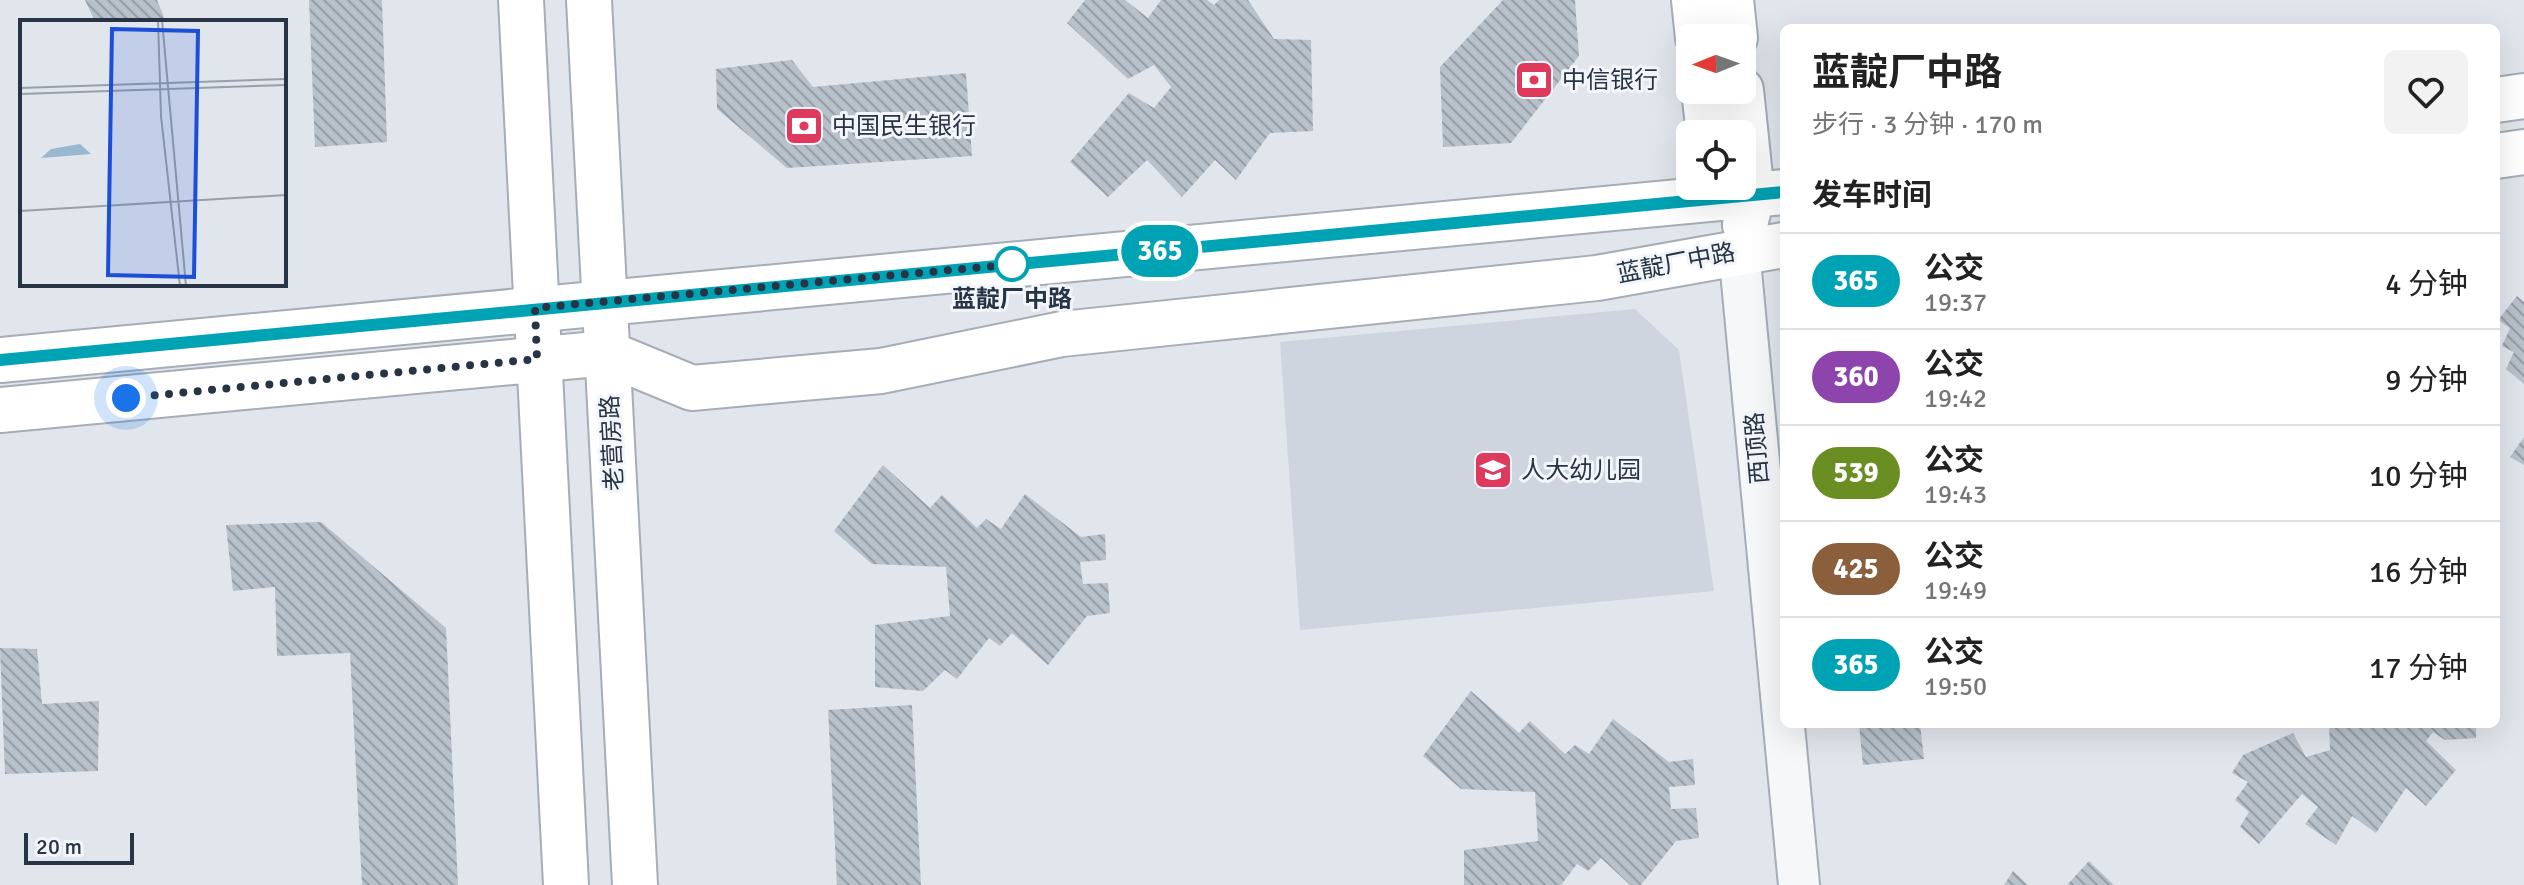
<!DOCTYPE html>
<html lang="zh">
<head>
<meta charset="utf-8">
<style>
	:root { --surface:#fff; --page:#f2f2f2; --text:#222; --muted:#767676; --line:#e0e0e0 }
	body { margin:0; font-family:Signika,"Noto Sans SC",sans-serif; background:var(--page); color:var(--text); height:100vh; display:flex; flex-direction:column; font-size:30px; white-space:nowrap }
	* { box-sizing:border-box; margin:0 }
	p { font-size:26px; color:var(--muted) }
	.icon { flex:none; width:44px; height:44px; fill:none; stroke:currentColor; stroke-width:2; stroke-linecap:round; stroke-linejoin:round }
	.map { position:relative; flex:1; overflow:hidden }
	.drawer { position:absolute; left:1780px; top:24px; width:720px; height:704px; display:flex; flex-direction:column; background:var(--surface); border-radius:12px; box-shadow:0 8px 32px #0002 }
	.drawer>* { flex:none }
	.badge { padding:0 16px; border-radius:26px; font-size:28px; line-height:52px }
	.needle { width:52px; rotate:269deg }
	.buttons { position:absolute; left:1676px; top:24px; display:grid; gap:16px }
	.buttons a { display:grid; place-items:center; width:80px; height:80px; border-radius:12px; background:var(--surface); box-shadow:0 8px 32px #0002; font-size:40px }
	.scale { position:absolute; left:24px; bottom:20px; width:110px; box-sizing:border-box; padding-left:8px; border:4px solid #273446; border-top:0; font-size:22px; line-height:28px; white-space:nowrap; color:#273446; -webkit-text-stroke:6px #f2f5f9; paint-order:stroke }
	.you { position:absolute; width:40px; height:40px; margin:-20px; border:6px solid #fff; border-radius:50%; background:#1a73e8; box-shadow:0 0 0 12px #1a73e833 }
	.map>.badge { position:absolute; translate:-50% -50%; box-shadow:0 0 0 4px #fff }
	h2 { padding:0 32px; font-size:30px; line-height:72px }
	.round { display:grid; place-items:center; flex:none; width:84px; height:84px; border-radius:12px; background:var(--page) }
	.summary { display:flex; align-items:center; justify-content:space-between; height:136px; padding:0 32px }
	h1 { font-size:38px; font-weight:700; line-height:60px }
	ul { padding:0; list-style:none }
	li { display:flex; align-items:center; gap:24px; height:96px; padding:0 32px; border-top:2px solid var(--line) }
	li div { flex:1 }
	li b { display:block; font-size:30px }
	li em { font-style:normal }
	li .badge { min-width:88px; font-weight:700; text-align:center }
	.map>svg:first-child { display:block }
	.built { fill:#cfd5de }
	.building { fill:url(#building-back-hatch) }
	.lines { fill:none; stroke-linecap:round; stroke-linejoin:round }
	.street-casing { stroke:#a5adb7; stroke-width:44 }
	.secondary-casing { stroke:#a5adb7; stroke-width:48 }
	.street { stroke:#f5f7f9; stroke-width:40 }
	.secondary { stroke:#fff; stroke-width:44 }
	.line-casing { stroke:#fff; stroke-width:18 }
	.line { stroke:#00a3b4; stroke-width:12 }
	.walk { stroke:#273446; stroke-width:8; stroke-dasharray:0 14.4 }
	.stop-dot { fill:#fff; stroke:#00a3b4; stroke-width:4 }
	.labels { text-anchor:middle; stroke-width:6; stroke-linejoin:round; paint-order:stroke }
	.poi-label { font-size:24px; fill:#273446; stroke:#f2f5f9; text-anchor:start }
	.street-label { font-size:24px; fill:#273446; stroke:#f2f5f9 }
	.stop-label { font-size:24px; font-weight:bold; fill:#273446; stroke:#f2f5f9 }
	.inset-road { fill:none; stroke:#979faa; stroke-width:2 }
	.view { fill:#1d4ed8; fill-opacity:0.15; stroke:#1d4ed8; stroke-width:4 }
	.inset-edge { fill:none; stroke:#273446; stroke-width:4 }
</style>
</head>
<body>
<div class="map">
<svg width="2524" height="885" viewBox="0 0 2524 885">
	<defs>
		<pattern id="building-back-hatch" width="6" height="6" patternUnits="userSpaceOnUse" patternTransform="scale(2)"><rect width="6" height="6" fill="#b8c0ca"/><path d="M-1 5l2 2M0 0l6 6M5-1l2 2" fill="none" stroke="#969da6"/></pattern>
	</defs>
	<rect width="100%" height="100%" fill="#e1e6ec"/>
	<path class="built" d="M1635,309L1679,350L1714,591L1300,630L1280,342Z"/>
	<path class="building" d="M85,0H157L166,22H95Z
		M309,0H382L387,142L315,147Z
		M1085,0H1125L1148,18L1161,0H1207L1214,5L1219,0H1248L1274,39L1311,40L1313,131L1270,133L1236,180L1215,160L1182,197L1147,160L1108,197L1070,162L1129,93L1154,108L1171,87L1154,65L1128,79L1067,23Z
		M1503,0H1575L1579,56L1511,143L1443,147L1440,67Z
		M792,60L813,87L966,73L972,156L787,168L717,109L716,69Z
		M2517,296L2524,302V384L2506,369L2514,352L2502,346L2510,328L2498,320Z
		M2524,437V465L2510,457Z
		M883,465L930,508L942,495L977,528L986,519L1001,529L1025,494L1081,537L1105,534L1106,560L1080,562L1083,584L1108,583L1110,613L1087,616L1048,665L1012,633L1000,646L989,638L957,679L945,670L923,691L875,687V625L950,616L946,567L872,564L834,531Z
		M321,522L446,628L458,885H362L350,653L277,656L275,587L233,591L226,525Z
		M0,648L37,649L42,704L99,701L98,771L5,774Z
		M1471,691L1519,733L1530,721L1565,754L1575,745L1589,754L1613,719L1669,762L1693,759L1695,785L1669,787L1671,809L1696,808L1699,838L1676,841L1641,885H1630L1601,858L1588,871L1577,864L1561,885H1464V850L1538,841L1535,792L1461,789L1423,756Z
		M912,705L921,885H837L828,710Z
		M1859,724H1920L1924,759L1863,765Z
		M2329,724H2476V738L2445,740L2433,732L2426,741L2456,770L2426,806L2406,788L2376,833L2352,816L2336,845L2305,824L2318,807L2302,794L2259,844L2240,827L2249,812L2235,800L2248,782L2232,773L2243,755L2293,733L2306,757L2330,750Z
		M2089,861L2114,885H2067Z
		M2013,871L2028,885H2004Z"/>
	<g class="lines">
		<defs>
			<path id="street" d="M1739,250L1799,885"/>
			<path id="secondary" d="M521,0L566,885
				M589,0L635,885
				M1694,0L1698,38
				M1731,0L1735,38
				M1704,90L1709,134
				M1741,90L1752,196L1745,225
				M2496,100L2524,96
				M2496,156L2524,152
				M0,360L1784,192
				M0,410L607,353L692,388L881,371L1062,334L1597,278L1784,245"/>
		</defs>
		<use href="#street" class="street-casing"/>
		<use href="#secondary" class="secondary-casing"/>
		<use href="#street" class="street"/>
		<use href="#secondary" class="secondary"/>
	</g>
	<g class="lines">
		<defs>
			<path id="line" d="M0,360L1784,192"/>
		</defs>
		<use href="#line" class="line-casing"/>
		<use href="#line" class="line"/>
		<path class="walk" d="M126,398L537,359L535,308L1017,264H1012"/>
	</g>
	<defs>
		<symbol id="bank-square" viewBox="-11 -11 22 22"><rect x="-9" y="-9" width="18" height="18" rx="4" fill="#de3a5d" stroke="#f2f5f9"/><path d="M-6-4H6V4H-6ZM0-2.3a2.3 2.3 0 1 0 0 4.6a2.3 2.3 0 1 0 0-4.6Z" fill="#fff"/></symbol>
		<symbol id="school-square" viewBox="-11 -11 22 22"><rect x="-9" y="-9" width="18" height="18" rx="4" fill="#de3a5d" stroke="#f2f5f9"/><path d="M0-5L7-2L0 1L-7-2ZM-4 1L0 2.5L4 1V4Q0 6-4 4Z" fill="#fff"/></symbol>
	</defs>
	<g fill-rule="evenodd">
		<use href="#bank-square" x="1512" y="58" width="44" height="44"/>
		<use href="#bank-square" x="782" y="104" width="44" height="44"/>
		<use href="#school-square" x="1471" y="448" width="44" height="44"/>
	</g>
	<circle class="stop-dot" cx="1012" cy="264" r="16"/>
	<g class="labels">
		<g class="poi-label">
			<text x="1562" y="88">中信银行</text>
			<text x="832" y="134">中国民生银行</text>
			<text x="1521" y="478">人大幼儿园</text>
		</g>
		<g class="street-label">
			<text transform="translate(1676 263) rotate(-11)" y="8">蓝靛厂中路</text>
			<text transform="translate(612 443) rotate(-93)" y="8">老营房路</text>
			<text transform="translate(1757 448) rotate(-95)" y="8">西顶路</text>
		</g>
		<g class="stop-label">
			<text x="1012" y="307">蓝靛厂中路</text>
		</g>
	</g>
	<g transform="translate(20 20)">
		<rect width="266" height="266" fill="#e1e6ec"/>
		<path d="M60,124L71,134L21,138L31,129Z" fill="#99b7cf"/>
		<path class="inset-road" d="M138,0L141,96L160,266M142,0L166,266M0,68L266,59M0,74L266,65M0,191L266,175"/>
		<path class="view" d="M92,9L178,11L174,257L88,255Z"/>
		<rect width="266" height="266" class="inset-edge"/>
	</g>
</svg>
<div class="buttons">
<a><svg class="needle" viewBox="-14 -14 28 28"><path d="M0-13l5 13h-10z" fill="#e53935"/><path d="M0 13l5-13h-10z" fill="#767676"/></svg></a>
<a><svg class="icon" aria-label="locate" viewBox="0 0 24 24"><circle cx="12" cy="12" r="6"/><path d="M12 2v4M12 18v4M2 12h4M18 12h4"/></svg></a>
</div>
<div class="scale">20 m</div>
<div class="you" style="left:126px;top:398px"></div>
<b class="badge" style="left:1160px;top:251px;background:#00a3b4;color:#fff">365</b>
<section class="drawer">
<div class="summary"><div><h1>蓝靛厂中路</h1><p>步行 · 3 分钟 · 170 m</p></div><a class="round"><svg class="icon" aria-label="heart" viewBox="0 0 24 24"><path d="M12 20l-8-8c-3-5 5-10 8-4 3-6 11-1 8 4z"/></svg></a></div>
<h2>发车时间</h2>
<ul>
<li><span class="badge" style="background:#00a3b4;color:#fff">365</span><div><b>公交</b><p>19:37</p></div><em>4 分钟</em></li>
<li><span class="badge" style="background:#8e44ad;color:#fff">360</span><div><b>公交</b><p>19:42</p></div><em>9 分钟</em></li>
<li><span class="badge" style="background:#6b8e23;color:#fff">539</span><div><b>公交</b><p>19:43</p></div><em>10 分钟</em></li>
<li><span class="badge" style="background:#8b5e3c;color:#fff">425</span><div><b>公交</b><p>19:49</p></div><em>16 分钟</em></li>
<li><span class="badge" style="background:#00a3b4;color:#fff">365</span><div><b>公交</b><p>19:50</p></div><em>17 分钟</em></li>
</ul>
</section>
</div>
</body>
</html>
